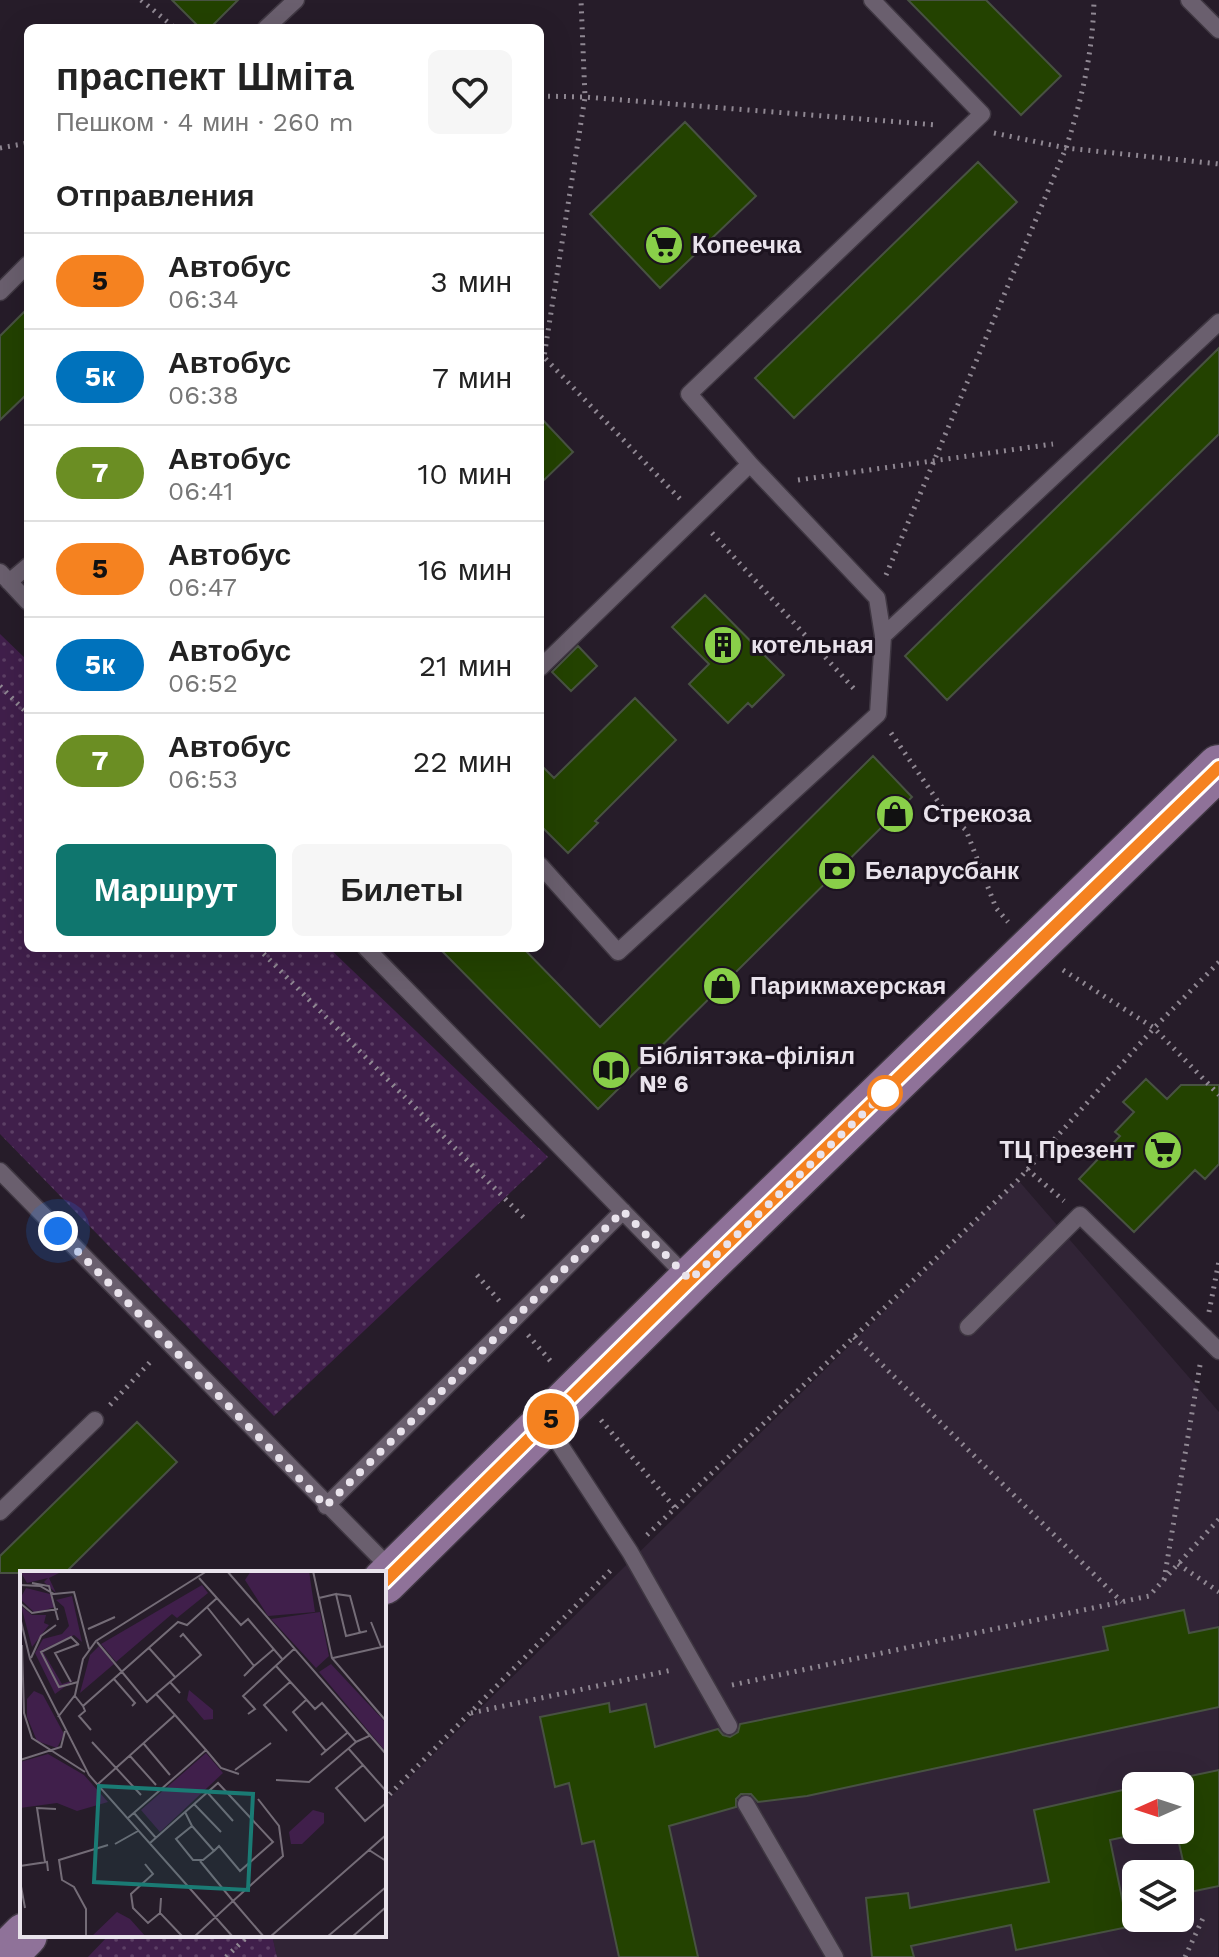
<!DOCTYPE html>
<html lang="ru">
<head>
<meta charset="utf-8">
<style>
	:root { --surface:#fff; --page:#f6f6f6; --text:#222; --muted:#767676; --line:#e0e0e0; --accent:#0f766e }
	body { margin:0; font-family:"Work Sans",sans-serif; background:var(--page); color:var(--text); height:100vh; display:flex; flex-direction:column; font-size:30px; white-space:nowrap }
	* { box-sizing:border-box; margin:0 }
	p { font-size:26px; color:var(--muted) }
	.icon { flex:none; width:44px; height:44px; fill:none; stroke:currentColor; stroke-width:2; stroke-linecap:round; stroke-linejoin:round }
	.map { position:relative; flex:1; overflow:hidden }
	.drawer { position:absolute; left:24px; top:24px; width:520px; height:928px; display:flex; flex-direction:column; background:var(--surface); border-radius:12px; box-shadow:0 8px 32px #0002 }
	.drawer>* { flex:none }
	.badge { padding:0 16px; border-radius:26px; font-size:28px; line-height:52px }
	.needle { width:52px; rotate:267deg }
	.tools { position:absolute; left:1122px; top:1772px; display:grid; gap:16px }
	.tools a { display:grid; place-items:center; width:72px; height:72px; border-radius:12px; background:var(--surface); box-shadow:0 8px 32px #0002; font-size:40px }
	.you { position:absolute; width:40px; height:40px; margin:-20px; border:6px solid #fff; border-radius:50%; background:#1a73e8; box-shadow:0 0 0 12px #1a73e833 }
	.map>.badge { position:absolute; translate:-50% -50%; box-shadow:0 0 0 4px #fff }
	h2 { padding:0 32px; font-size:30px; line-height:72px }
	.round { display:grid; place-items:center; flex:none; width:84px; height:84px; border-radius:12px; background:var(--page) }
	.head { display:flex; align-items:center; justify-content:space-between; height:136px; padding:0 32px }
	h1 { font-size:38px; font-weight:700; line-height:60px }
	.button { display:flex; gap:16px; margin-top:auto; padding:16px 32px }
	.button a { flex:1; height:92px; border-radius:12px; background:var(--accent); color:#fff; font-size:32px; font-weight:700; line-height:92px; text-align:center }
	.button a+a { background:var(--page); color:var(--text) }
	ul { padding:0; list-style:none }
	li { display:flex; align-items:center; gap:24px; height:96px; padding:0 32px; border-top:2px solid var(--line) }
	li div { flex:1 }
	li b { display:block; font-size:30px }
	li em { font-style:normal }
	li .badge { min-width:88px; font-weight:700; text-align:center }
	.map>svg:first-child { display:block }
	.built { fill:#312436; fill-rule:evenodd }
	.grass { fill:url(#grass-dots) }
	.building { fill:#234200; stroke:#485242; stroke-width:2 }
	.lines { fill:none; stroke-linecap:round; stroke-linejoin:round }
	.service-casing { stroke:#3f3742; stroke-width:19 }
	.primary-casing { stroke:#3f3742; stroke-width:47 }
	.path { stroke:#908893; stroke-width:5; stroke-dasharray:2 6; stroke-linecap:butt }
	.service { stroke:#6a5f6e; stroke-width:16 }
	.primary { stroke:#8f7299; stroke-width:44 }
	.line-casing { stroke:#fff; stroke-width:18 }
	.line { stroke:#f58220; stroke-width:12 }
	.walk { stroke:#e9e3ec; stroke-width:8; stroke-dasharray:0 14.4 }
	.stop-dot { fill:#fff; stroke:#f58220; stroke-width:4 }
	.labels { text-anchor:middle; stroke-width:6; stroke-linejoin:round; paint-order:stroke }
	.poi-label { font-size:24px; font-weight:bold; fill:#e9e3ec; stroke:#1c131f; text-anchor:start }
	.inset-road { fill:none; stroke:#746c77; stroke-width:2 }
	.view { fill:#1a7b74; fill-opacity:0.15; stroke:#1a7b74; stroke-width:4 }
	.inset-edge { fill:none; stroke:#e9e3ec; stroke-width:4 }
</style>
</head>
<body>
<div class="map">
<svg width="1219" height="1957" viewBox="0 0 1219 1957">
	<defs>
		<pattern id="grass-dots" width="8" height="8" patternUnits="userSpaceOnUse" patternTransform="scale(2)"><rect width="8" height="8" fill="#401f4b"/><path d="M2 2h.1M6 6h.1" fill="none" stroke="#5c3f65" stroke-width="1.8" stroke-linecap="round"/></pattern>
	</defs>
	<rect width="100%" height="100%" fill="#261c29"/>
	<path class="built" d="M1018,1180L1219,1412L1218,1957H277L272,1935H384V1803ZM1136,1786H1180V1830H1136ZM1136,1874H1180V1918H1136Z"/>
	<path class="grass" d="M0,634L28,661V948H329L548,1157L274,1416L0,1134Z
		M109,1935H272L277,1957H88Z"/>
	<path class="building" d="M172,0H238L210,28H200Z
		M908,0H986L1061,76L1021,115Z
		M685,122L756,196L660,288L590,214Z
		M978,162L1017,202L794,418L755,378Z
		M28,308V393L0,420V336Z
		M1219,348V434L947,700L905,656Z
		M540,417L573,452L540,484Z
		M705,595L784,675L752,707L748,703L728,723L689,684L709,664L672,627Z
		M578,646L597,666L571,691L552,672Z
		M635,698L676,740L595,821L598,823L568,853L540,825V764L554,778Z
		M873,756L912,797L598,1109L439,948H523L600,1027Z
		M1146,1079L1167,1099L1181,1085H1219V1164L1205,1179L1195,1170L1134,1232L1079,1179L1120,1136L1115,1132L1134,1112L1123,1102Z
		M137,1422L177,1462L65,1573H0V1556Z
		M1184,1610L1189,1633L1219,1627V1707L807,1796L758,1802L751,1794H741L736,1799V1807L669,1826L698,1957H619L594,1841L582,1844L569,1783L555,1787L540,1717L609,1703L610,1712L646,1704L655,1747L718,1729L723,1735L730,1737L738,1732L740,1724L1108,1650L1103,1627Z
		M1219,1770V1886L1190,1892L1176,1830H1180V1786H1143Z
		M1136,1787V1830H1157L1110,1840L1128,1927L1016,1950L1011,1925L911,1946L914,1957H872L866,1898L908,1893L910,1908L1049,1882L1034,1810Z"/>
	<g class="lines">
		<defs>
			<path id="service" d="M1189,0L1219,30
				M266,28L296,0
				M0,292L28,264
				M750,464L689,394L982,114L872,0
				M0,572L28,602
				M9,582L28,566
				M883,636L1219,322
				M540,668L750,464L877,598L883,636L878,714L618,952L540,865
				M366,948L689,1279
				M0,1171L394,1572
				M968,1327L1080,1215L1219,1351
				M547,1425L630,1552L729,1726
				M326,1506L623,1211
				M0,1512L95,1420
				M746,1804L835,1957"/>
			<path id="primary" d="M384,1582L690,1280L1219,767
				M3,1957L25,1935"/>
		</defs>
		<use href="#service" class="service-casing"/>
		<use href="#primary" class="primary-casing"/>
		<path class="path" d="M141,0L175,28
			M540,96L585,97L937,125
			M994,133L1066,148L1219,164
			M0,148L28,143
			M540,353L681,500
			M540,360L544,357L585,97L581,0
			M798,480L1053,444
			M712,533L856,691
			M886,575L1066,148C1082,99 1093,51 1094,0
			M0,686L28,714
			M891,733L946,813L966,830L996,908L1008,922
			M258,948L527,1221
			M1063,970L1154,1028L1219,1095
			M1027,1169L1064,1201
			M477,1275L501,1303
			M1209,1312L1219,1261
			M528,1335L553,1364
			M854,1337L1122,1602
			M110,1405L152,1360
			M601,1420L675,1508
			M647,1535L1018,1180L1154,1028L1219,962
			M1178,1564L1219,1592
			M1164,1580L1200,1365
			M732,1685L1149,1596L1219,1519
			M471,1713L672,1670
			M384,1800L614,1567
			M226,1957L249,1935
			M1185,1957L1204,1916"/>
		<use href="#service" class="service"/>
		<use href="#primary" class="primary"/>
	</g>
	<g class="lines">
		<defs>
			<path id="line" d="M384,1582L690,1280L1219,767"/>
		</defs>
		<use href="#line" class="line-casing"/>
		<use href="#line" class="line"/>
		<path class="walk" d="M58,1231L326,1506L623,1211L690,1280L896,1082L885,1093"/>
	</g>
	<defs>
		<symbol id="supermarket-disc" viewBox="-11 -11 22 22"><circle r="9.5" fill="#89cf49" stroke="#1c131f"/><path d="M-6-5.5h2.5l.6 2H6L4.5 2H-2.5L-4.4-4H-6ZM-1.5 3.2a1.3 1.3 0 1 0 .1 0ZM3 3.2a1.3 1.3 0 1 0 .1 0Z" fill="#111"/></symbol>
		<symbol id="building-disc" viewBox="-11 -11 22 22"><circle r="9.5" fill="#89cf49" stroke="#1c131f"/><path d="M-4-6H4V6H1V3H-1V6H-4ZM-2.5-4.3h1.7v1.8h-1.7ZM.8-4.3h1.7v1.8H.8ZM-2.5-1h1.7V.8h-1.7ZM.8-1h1.7V.8H.8Z" fill="#111"/></symbol>
		<symbol id="shop-disc" viewBox="-11 -11 22 22"><circle r="9.5" fill="#89cf49" stroke="#1c131f"/><path d="M-5-2.5h2.3a2.7 3.5 0 0 1 5.4 0H5L5.5 6h-11ZM-1.5-2.5h3a1.5 2.3 0 0 0-3 0Z" fill="#111"/></symbol>
		<symbol id="bank-disc" viewBox="-11 -11 22 22"><circle r="9.5" fill="#89cf49" stroke="#1c131f"/><path d="M-6-4H6V4H-6ZM0-2.3a2.3 2.3 0 1 0 0 4.6a2.3 2.3 0 1 0 0-4.6Z" fill="#111"/></symbol>
		<symbol id="library-disc" viewBox="-11 -11 22 22"><circle r="9.5" fill="#89cf49" stroke="#1c131f"/><path d="M-6-4Q-3-5.5-.7-3.5V5Q-3 3-6 4ZM6-4Q3-5.5 .7-3.5V5Q3 3 6 4Z" fill="#111"/></symbol>
	</defs>
	<g fill-rule="evenodd">
		<use href="#supermarket-disc" x="642" y="223" width="44" height="44"/>
		<use href="#building-disc" x="701" y="623" width="44" height="44"/>
		<use href="#shop-disc" x="873" y="792" width="44" height="44"/>
		<use href="#bank-disc" x="815" y="849" width="44" height="44"/>
		<use href="#shop-disc" x="700" y="964" width="44" height="44"/>
		<use href="#library-disc" x="589" y="1048" width="44" height="44"/>
		<use href="#supermarket-disc" x="1141" y="1128" width="44" height="44"/>
	</g>
	<circle class="stop-dot" cx="885" cy="1093" r="16"/>
	<g class="labels">
		<g class="poi-label">
			<text x="692" y="253">Копеечка</text>
			<text x="751" y="653">котельная</text>
			<text x="923" y="822">Стрекоза</text>
			<text x="865" y="879">Беларусбанк</text>
			<text x="750" y="994">Парикмахерская</text>
			<text x="639" y="1064">Бібліятэка-філіял<tspan x="639" dy="28">№ 6</tspan></text>
			<text x="1135" y="1158" text-anchor="end">ТЦ Презент</text>
		</g>
	</g>
	<g transform="translate(20 1571)">
		<rect width="366" height="366" fill="#261c29"/>
		<path d="M0,0H43L29,7L36,22L24,11L28,7L7,12ZM182,14L188,22L157,47L152,43L96,91L81,73ZM6,17L30,23L35,36L15,42L0,28ZM52,25L62,71L54,64L22,79L42,113L54,109L35,123L15,82L23,68L42,63L49,55L44,36L36,29ZM1,35L12,44H26L24,52L29,54L12,76ZM300,41L309,85L296,97L251,48ZM79,75L94,93L60,122L70,84ZM311,93L366,152V181L299,101ZM14,120L23,124L44,163L37,177L17,170L7,146V128ZM186,182L203,202L140,261L121,239ZM28,183L64,204L88,231L57,240L37,232L0,237V191Z" fill="#401f4b"/>
		<path d="M231,0H289L295,41L248,45L225,9Z" fill="#401f4b"/>
		<path d="M169,119L193,139V148L184,149L167,129ZM293,239L304,242V252L282,273H271L269,261ZM97,341L110,348L126,366H71Z" fill="#401f4b"/>
		<path class="inset-road" d="M207,0L366,183M293,0L312,87L366,150M179,7L221,54L228,48L263,89M12,12L29,15L38,49M0,14L20,15L34,23L54,21L69,78M316,23L330,25L340,62M299,27L316,23L326,65L347,60M0,32L12,42L38,38M187,36L234,95L224,105M0,46L10,88L69,204L213,366M351,51L361,76M68,58L95,46M77,71L127,131L136,123L155,144M2,74L4,142L12,167L65,201M129,77L155,106M11,87L21,65L36,54M313,87L366,75M234,95L254,78M256,95L295,138L302,132L336,171L349,165M94,108L115,132L112,135M51,111L35,82L59,73M58,111L39,116L21,81L51,66L59,74M150,111L181,84L163,63L160,66M136,123L150,111L160,122M55,125L63,135L158,51L167,54L197,27M286,129L273,141L306,180M63,135L65,140L59,145L71,159M228,143L235,138L223,125L274,78M38,146L55,124L63,88L76,70L187,0M267,160L244,134L270,111M72,171L121,224M124,173L150,204M328,177L366,220M186,179L201,197L219,203M301,184L327,162M110,185L136,214M0,189L41,176L45,160M343,194L316,217L345,250L366,232M215,199L251,172M256,209L289,211L336,171M78,213L155,144L186,179L108,247M187,221L213,250M238,228L259,255L263,285L213,330L244,366M174,233L201,261M165,241L172,255L156,268L173,289H183L194,280L172,255M114,242L136,267M366,264L349,279L366,290M130,272L198,212L253,271L220,300L199,275L194,280M95,273L118,260M25,291L17,237L36,238M125,293L133,303L111,323L113,337L128,352L140,342M0,295L27,291L28,300M0,310L5,337M141,327L140,342L163,366M66,366V338L54,316L42,309L39,289L88,274M174,366L213,330L180,290M250,366L349,279M307,366L366,316M332,366L366,336"/>
		<path class="view" d="M79,215L233,223L228,319L74,311Z"/>
		<rect width="366" height="366" class="inset-edge"/>
	</g>
</svg>
<div class="tools">
<a><svg class="needle" viewBox="-14 -14 28 28"><path d="M0-13l5 13h-10z" fill="#e53935"/><path d="M0 13l5-13h-10z" fill="#767676"/></svg></a>
<a><svg class="icon" aria-label="layers" viewBox="0 0 24 24"><path d="M12 4l9 5-9 5-9-5zM3 14l9 5 9-5"/></svg></a>
</div>
<div class="you" style="left:58px;top:1231px"></div>
<b class="badge" style="left:551px;top:1419px;background:#f58220;color:#111">5</b>
<section class="drawer">
<div class="head"><div><h1>праспект Шміта</h1><p>Пешком · 4 мин · 260 m</p></div><a class="round"><svg class="icon" aria-label="heart" viewBox="0 0 24 24"><path d="M12 20l-8-8c-3-5 5-10 8-4 3-6 11-1 8 4z"/></svg></a></div>
<h2>Отправления</h2>
<ul>
<li><span class="badge" style="background:#f58220;color:#111">5</span><div><b>Автобус</b><p>06:34</p></div><em>3 мин</em></li>
<li><span class="badge" style="background:#0072bc;color:#fff">5к</span><div><b>Автобус</b><p>06:38</p></div><em>7 мин</em></li>
<li><span class="badge" style="background:#6b8e23;color:#fff">7</span><div><b>Автобус</b><p>06:41</p></div><em>10 мин</em></li>
<li><span class="badge" style="background:#f58220;color:#111">5</span><div><b>Автобус</b><p>06:47</p></div><em>16 мин</em></li>
<li><span class="badge" style="background:#0072bc;color:#fff">5к</span><div><b>Автобус</b><p>06:52</p></div><em>21 мин</em></li>
<li><span class="badge" style="background:#6b8e23;color:#fff">7</span><div><b>Автобус</b><p>06:53</p></div><em>22 мин</em></li>
</ul>
<div class="button"><a>Маршрут</a><a>Билеты</a></div>
</section>
</div>
</body>
</html>
